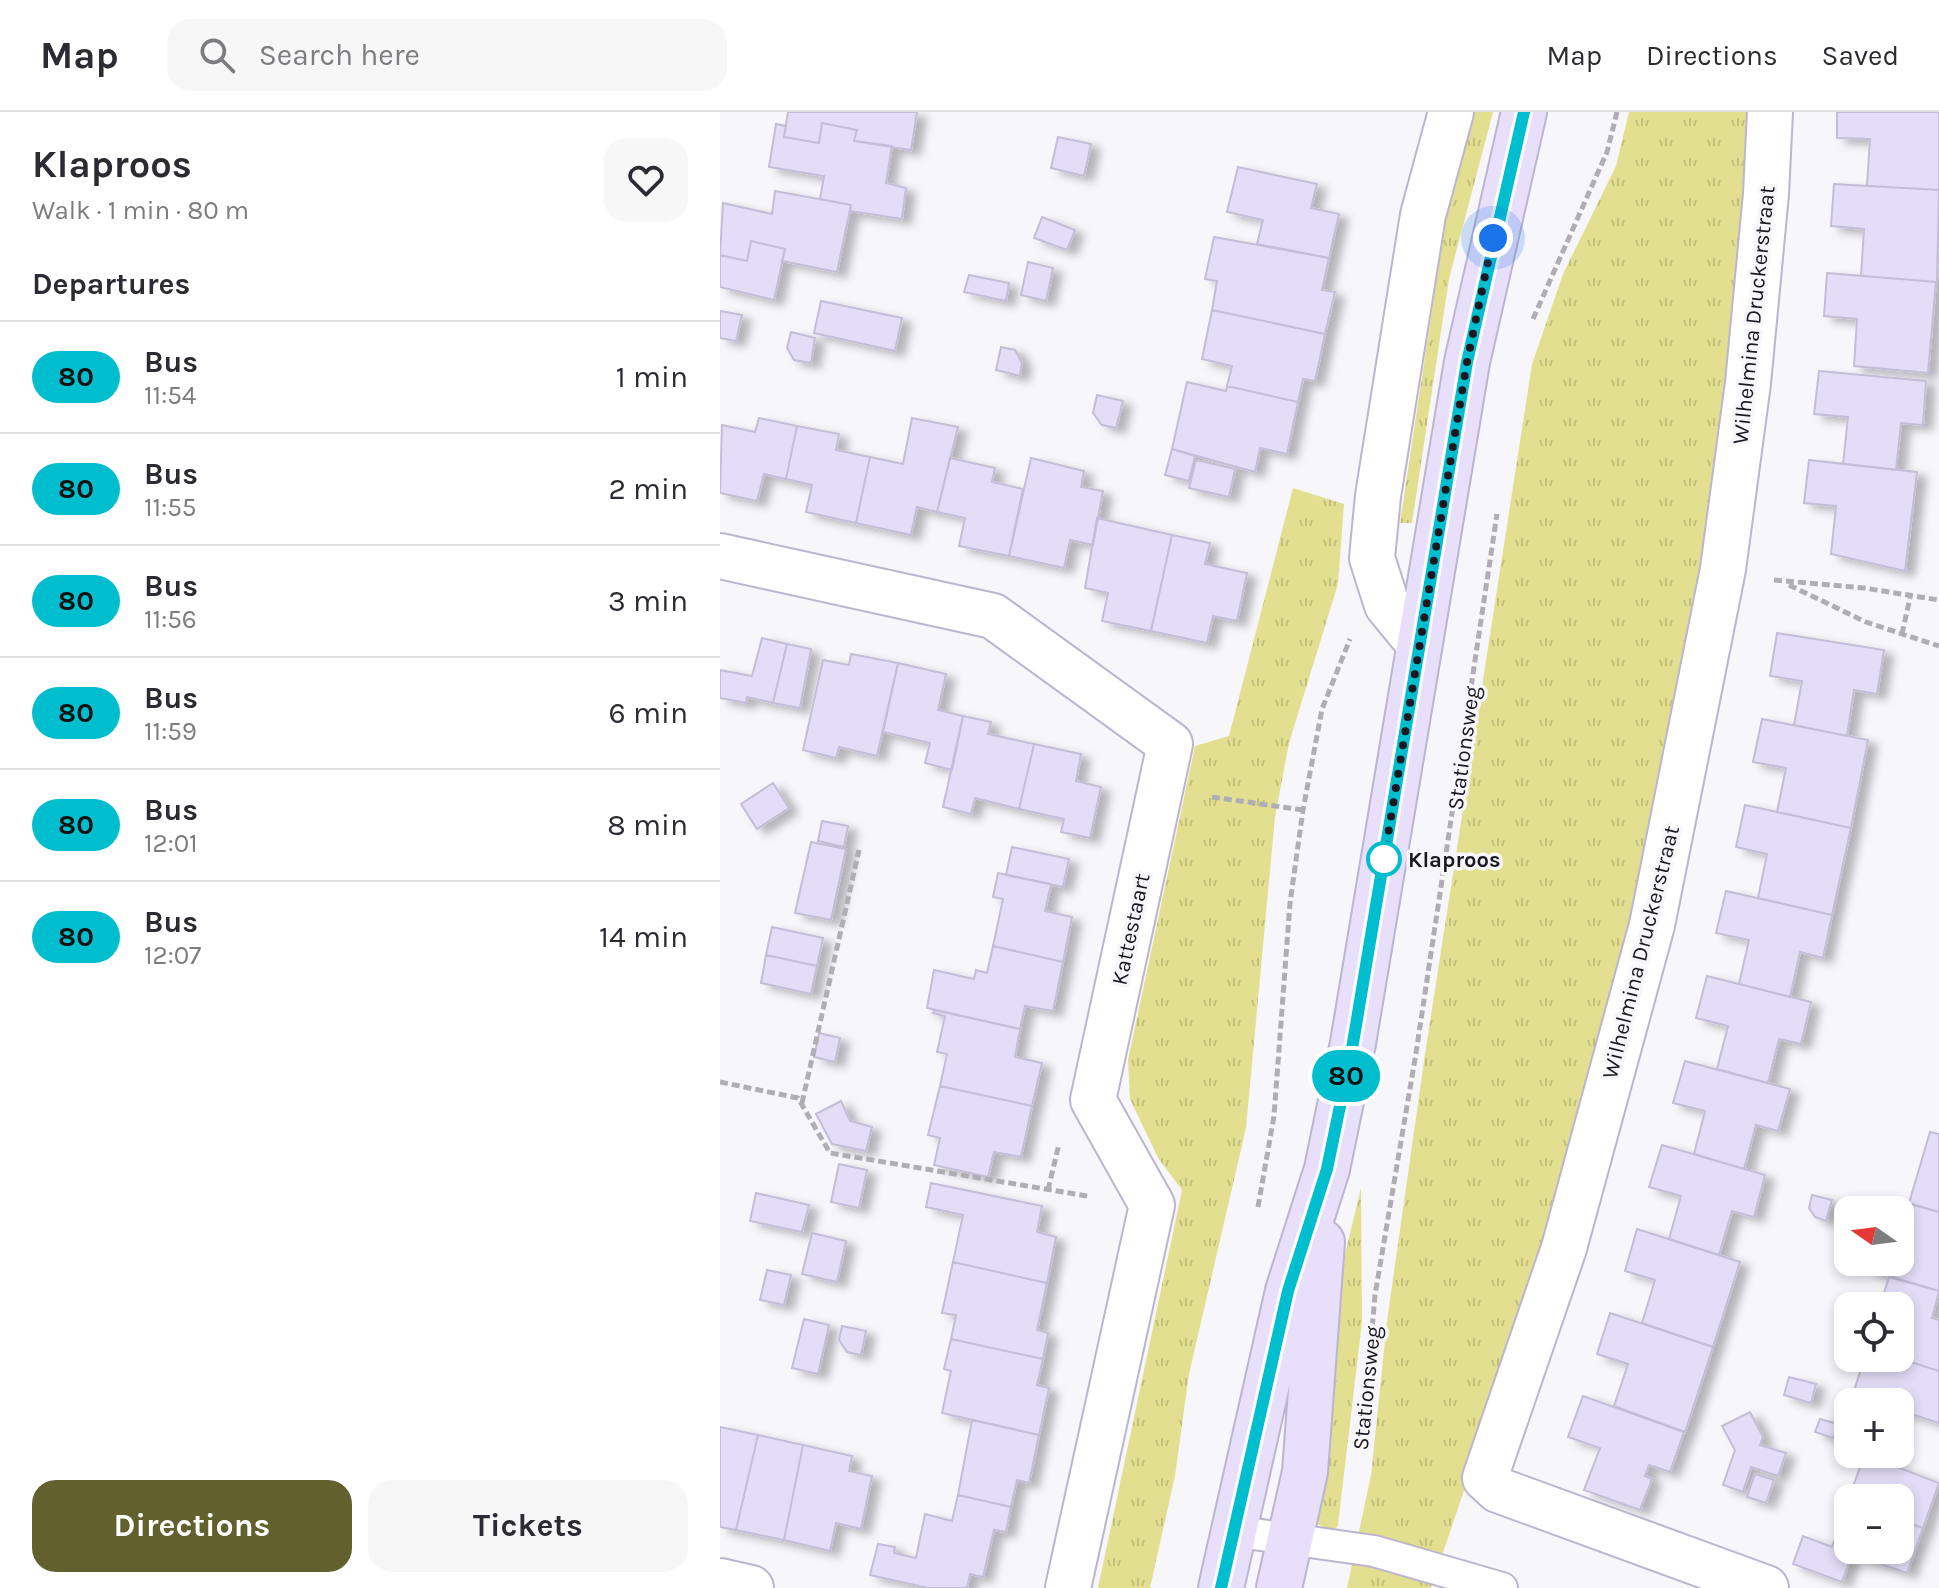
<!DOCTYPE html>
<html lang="en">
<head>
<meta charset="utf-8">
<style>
	:root { --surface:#fff; --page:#f7f7f7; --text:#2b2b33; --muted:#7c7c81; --line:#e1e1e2; --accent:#62612e }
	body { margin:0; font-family:Karla,sans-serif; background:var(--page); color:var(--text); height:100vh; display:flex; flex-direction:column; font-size:30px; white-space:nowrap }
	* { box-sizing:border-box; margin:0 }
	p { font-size:26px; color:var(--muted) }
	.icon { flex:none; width:44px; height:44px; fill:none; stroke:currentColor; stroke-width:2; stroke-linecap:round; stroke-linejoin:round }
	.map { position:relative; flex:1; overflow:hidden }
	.details { display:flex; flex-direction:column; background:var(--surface); width:720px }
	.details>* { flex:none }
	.badge { padding:0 16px; border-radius:26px; font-size:28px; line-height:52px }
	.needle { width:52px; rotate:284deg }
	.buttons { position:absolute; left:1114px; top:1084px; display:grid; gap:16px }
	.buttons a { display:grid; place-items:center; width:80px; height:80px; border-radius:16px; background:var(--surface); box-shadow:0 4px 12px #0003; font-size:40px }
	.you { position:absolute; width:40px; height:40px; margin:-20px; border:6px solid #fff; border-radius:50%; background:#1a73e8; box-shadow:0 0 0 12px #1a73e833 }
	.map>.badge { position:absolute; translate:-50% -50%; box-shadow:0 0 0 4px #fff }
	h2 { padding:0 32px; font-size:30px; line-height:72px }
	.round { display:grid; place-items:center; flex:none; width:84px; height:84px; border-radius:24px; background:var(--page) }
	.head { display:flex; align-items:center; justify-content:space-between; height:136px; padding:0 32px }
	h1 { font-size:38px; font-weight:700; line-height:60px }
	.primary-button { display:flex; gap:16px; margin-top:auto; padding:16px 32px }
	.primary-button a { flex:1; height:92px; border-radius:24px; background:var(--accent); color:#fff; font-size:32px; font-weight:700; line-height:92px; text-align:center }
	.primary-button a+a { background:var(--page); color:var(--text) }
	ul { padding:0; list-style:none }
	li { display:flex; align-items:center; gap:24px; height:112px; padding:0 32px; border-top:2px solid var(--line) }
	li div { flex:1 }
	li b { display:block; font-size:30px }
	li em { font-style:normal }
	li .badge { min-width:88px; font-weight:700; text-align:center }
	header { display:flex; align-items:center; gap:48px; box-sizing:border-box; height:112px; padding:0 40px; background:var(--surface); border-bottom:2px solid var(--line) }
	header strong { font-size:38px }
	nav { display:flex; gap:44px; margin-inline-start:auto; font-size:28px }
	.search { width:560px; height:72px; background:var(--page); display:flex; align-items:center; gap:20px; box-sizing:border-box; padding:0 28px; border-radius:24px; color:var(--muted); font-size:30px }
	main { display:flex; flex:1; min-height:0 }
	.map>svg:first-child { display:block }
	.grass { fill:url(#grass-tufts) }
	.building { fill:#e4ddf8; stroke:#c3bdd7; stroke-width:2; filter:url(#shadow) }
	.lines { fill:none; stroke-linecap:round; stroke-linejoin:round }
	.service-casing { stroke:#bcb5cf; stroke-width:34 }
	.minor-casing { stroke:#bcb5cf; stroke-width:48 }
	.secondary-casing { stroke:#bcb5cf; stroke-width:48 }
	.path { stroke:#b0aeb5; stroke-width:5; stroke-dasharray:8 4; stroke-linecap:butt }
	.service { stroke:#fff; stroke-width:30 }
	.minor { stroke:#fff; stroke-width:44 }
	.secondary { stroke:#e8dffb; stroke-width:44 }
	.line-casing { stroke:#fff; stroke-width:18 }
	.line { stroke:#00becd; stroke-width:12 }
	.walk { stroke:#191720; stroke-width:8; stroke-dasharray:0 14.4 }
	.stop-dot { fill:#fff; stroke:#00becd; stroke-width:4 }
	.labels { text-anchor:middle; stroke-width:7; stroke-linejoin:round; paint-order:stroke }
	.street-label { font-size:22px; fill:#191720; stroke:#f7f6fb }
	.stop-label { font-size:22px; font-weight:bold; fill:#191720; stroke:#f7f6fb; text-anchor:start }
</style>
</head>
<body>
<header>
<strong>Map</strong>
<div class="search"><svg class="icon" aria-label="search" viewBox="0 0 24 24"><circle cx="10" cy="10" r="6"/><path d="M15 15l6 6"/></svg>Search here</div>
<nav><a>Map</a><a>Directions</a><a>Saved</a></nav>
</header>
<main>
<section class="details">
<div class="head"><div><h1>Klaproos</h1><p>Walk · 1 min · 80 m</p></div><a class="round"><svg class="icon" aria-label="heart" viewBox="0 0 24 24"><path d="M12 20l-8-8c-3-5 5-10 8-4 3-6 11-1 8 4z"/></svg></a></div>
<h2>Departures</h2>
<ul>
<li><span class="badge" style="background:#00becd;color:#111">80</span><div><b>Bus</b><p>11:54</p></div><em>1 min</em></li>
<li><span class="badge" style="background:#00becd;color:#111">80</span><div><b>Bus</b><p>11:55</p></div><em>2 min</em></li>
<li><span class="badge" style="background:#00becd;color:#111">80</span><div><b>Bus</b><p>11:56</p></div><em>3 min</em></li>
<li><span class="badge" style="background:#00becd;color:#111">80</span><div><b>Bus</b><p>11:59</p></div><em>6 min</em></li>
<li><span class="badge" style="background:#00becd;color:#111">80</span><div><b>Bus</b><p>12:01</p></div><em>8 min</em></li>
<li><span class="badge" style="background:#00becd;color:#111">80</span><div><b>Bus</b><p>12:07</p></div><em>14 min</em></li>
</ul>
<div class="primary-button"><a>Directions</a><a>Tickets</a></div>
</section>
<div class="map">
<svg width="1219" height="1476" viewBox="0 0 1219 1476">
	<defs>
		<pattern id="grass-tufts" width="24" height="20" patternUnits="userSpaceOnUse" patternTransform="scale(2)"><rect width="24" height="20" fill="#e2e090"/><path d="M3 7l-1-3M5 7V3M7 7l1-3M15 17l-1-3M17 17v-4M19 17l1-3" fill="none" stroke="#c1bf7c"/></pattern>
		<filter id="shadow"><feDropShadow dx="9" dy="5" stdDeviation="4" flood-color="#0004"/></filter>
	</defs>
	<rect width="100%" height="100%" fill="#f7f6fb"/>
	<path class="grass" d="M754,0H773L729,167L692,411H680L729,85Z
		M909,0H1033L1029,82L988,444L935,720L836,1107L711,1476H627L651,1363L667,1209L705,942L812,252L843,162L896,54Z
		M573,376L624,392L618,472L569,631L555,705L526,1016L469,1262L455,1364L430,1476H378L462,1078L438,1046L410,987L408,948L475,634L509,624Z
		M641,1076L642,1210L618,1413L614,1419L590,1409L608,1212Z"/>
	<path class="building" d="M68,0H197L191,38L134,29L137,18L102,11L99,31L64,25Z
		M1117,0H1219V78L1114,72L1147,74L1150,27L1117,26Z
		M102,11L137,18L134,29L172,34L166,71L186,76L182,107L130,99L131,93L100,87L104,64L49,55L56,12L66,14L64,25L99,31Z
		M338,25L371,32L364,64L331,56Z
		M518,55L597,72L591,96L619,102L609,146L537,132L543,108L507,100Z
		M1114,72L1219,78L1217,170L1107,161L1141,164L1144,117L1111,114Z
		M55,79L131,93L117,160L62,149L65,137L31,129L27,149L0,143L3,91L52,102Z
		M322,105L355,118L347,138L314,126Z
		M494,125L609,146L602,178L615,180L605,222L492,198L497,169L485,167Z
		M31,129L65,137L54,188L0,175V143L27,149Z
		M308,150L333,156L326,189L301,183Z
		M1107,161L1216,170L1208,261L1134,254L1137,207L1104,204Z
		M249,163L289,171L286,189L244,180Z
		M101,189L182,206L175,239L94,221Z
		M492,198L605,222L595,269L583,267L578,290L507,274L512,254L482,247Z
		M0,199L22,203L16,229L0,226Z
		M71,220L95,226L91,251L74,248L67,236Z
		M281,235L295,238L302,251L300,264L276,258Z
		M1099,259L1206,269L1203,313L1181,311L1176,358L1089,348L1123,352L1128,305L1094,302Z
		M467,270L506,279L507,274L578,290L567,342L540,336L535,360L452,337Z
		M377,283L403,289L396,316L382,313L373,301Z
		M39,306L77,314L66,367L44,362L37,389L0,381L2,313L35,320Z
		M192,306L238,315L217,400L197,395L191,423L136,411L150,345L183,352Z
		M77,314L119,322L116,338L150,345L136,411L86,400L92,373L66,367Z
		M452,337L475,344L469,369L445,363Z
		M230,346L275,356L272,370L303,377L289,444L239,434L245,406L217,400Z
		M311,346L364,359L361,375L383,379L373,433L350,428L344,456L289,444Z
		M476,348L515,357L509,385L469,376Z
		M1089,348L1197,360L1185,459L1111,442L1116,394L1084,391Z
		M377,406L452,423L431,519L382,509L388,481L365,476Z
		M452,423L490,431L485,452L527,461L517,509L493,504L487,531L431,519Z
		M1057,521L1164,538L1157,582L1134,578L1127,624L1074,613L1082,569L1050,564Z
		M42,526L67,532L53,591L27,585L26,591L0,586V558L32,564Z
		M67,532L91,537L80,596L53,591Z
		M131,542L178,551L157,644L119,635L116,646L83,638L103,548L129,553Z
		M178,551L226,562L218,598L243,604L232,658L205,651L210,631L163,620Z
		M243,604L271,610L268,622L314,632L299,697L255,686L251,702L223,695Z
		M1042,607L1148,628L1131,716L1057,700L1066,656L1033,650Z
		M314,632L361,642L356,669L381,675L370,726L341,720L344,707L299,697Z
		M53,671L69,696L37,717L21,692Z
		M1025,693L1131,716L1112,803L1038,786L1047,742L1016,735Z
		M102,709L128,714L124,735L98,729Z
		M91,730L126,737L111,808L75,801Z
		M292,735L349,747L343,775L286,763Z
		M278,761L331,772L325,799L352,805L343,850L273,834L283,787L273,785Z
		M1006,779L1112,803L1103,846L1080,840L1070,885L1019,872L1029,828L996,821Z
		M52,815L103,826L97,854L46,843Z
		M273,834L343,850L333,899L305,894L300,917L207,896L214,858L254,867L256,858L267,861Z
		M46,843L97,854L91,882L41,871Z
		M987,864L1091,890L1081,932L1059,927L1048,971L997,957L1008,914L976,906Z
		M214,898L300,917L295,945L322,951L312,994L220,974L227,942L217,940L225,904L213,901Z
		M99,921L120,926L115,950L94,945Z
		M965,949L1070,977L1058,1019L1036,1013L1024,1057L974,1042L985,999L953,991Z
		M220,974L312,994L301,1045L274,1040L268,1065L214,1053L220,1026L208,1023Z
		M121,989L130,1009L152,1015L146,1039L112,1032L96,1002Z
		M1210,1020L1219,1022V1100L1189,1091Z
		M942,1033L1045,1063L1034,1105L1012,1099L999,1143L949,1127L961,1084L929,1075Z
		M119,1052L147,1058L139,1096L111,1090Z
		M211,1071L322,1094L317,1120L336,1125L327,1171L233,1150L243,1103L206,1095Z
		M36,1081L89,1093L82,1120L30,1109Z
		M1092,1083L1112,1088L1106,1109L1095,1105L1089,1096Z
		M1190,1092L1219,1100V1179L1146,1157L1148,1150H1180V1125Z
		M917,1117L1020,1150L993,1235L922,1211L935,1168L905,1159Z
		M92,1121L126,1129L117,1170L82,1162Z
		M233,1150L327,1171L317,1218L328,1221L323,1247L231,1227L236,1203L222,1201Z
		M47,1158L71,1163L64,1193L40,1188Z
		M1169,1165L1219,1179L1212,1206L1219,1208V1259L1178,1246L1191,1200L1161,1190Z
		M890,1201L993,1235L965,1320L894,1294L908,1252L877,1242Z
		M84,1207L109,1213L98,1262L72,1256Z
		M122,1214L146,1219L141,1243L127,1240L119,1228Z
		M231,1227L323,1247L317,1273L329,1276L319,1323L222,1301L231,1259L224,1257Z
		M1145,1246H1178L1219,1259V1311L1182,1299L1180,1304V1290H1130Z
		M1069,1265L1096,1272L1091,1291L1064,1283Z
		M863,1284L964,1320L950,1360L929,1353L925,1364L932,1367L920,1398L864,1378L880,1336L848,1325Z
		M1030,1300L1043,1325L1040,1333L1066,1341L1058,1364L1031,1355L1023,1380L1003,1373L1015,1338L1002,1314Z
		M1100,1307L1118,1312L1113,1326L1095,1320Z
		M252,1308L319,1323L309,1371L297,1368L291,1395L238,1383Z
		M1123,1308L1128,1309V1338L1115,1334Z
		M0,1315L38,1323L16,1418L0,1415Z
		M38,1323L83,1333L64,1428L16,1418Z
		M83,1333L132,1344L129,1359L152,1364L141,1417L116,1411L110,1439L64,1428Z
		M1138,1342H1167L1164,1350L1219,1371L1203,1416L1180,1408V1386H1129L1144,1344Z
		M1035,1362L1054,1368L1046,1391L1027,1385Z
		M238,1383L291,1395L286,1420L274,1418L263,1465L250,1462L247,1476H208L150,1463L158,1432L175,1435L174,1441L196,1446L205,1402L232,1409Z
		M1128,1390V1438H1180V1408L1203,1416L1187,1461L1132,1442L1122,1470L1073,1452L1083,1424L1112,1435Z"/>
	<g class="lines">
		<defs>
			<path id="service" d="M513,1419L654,1439L782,1476"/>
			<path id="minor" d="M0,444L273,504L450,632L373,988L432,1093L348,1476
				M699,532L667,493L652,446L658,384L703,103L731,0
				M0,1469L31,1476
				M1046,1476L778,1378L765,1366L844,1136L932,813L1003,457L1028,271L1046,82L1050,0"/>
			<path id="secondary" d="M501,1476L568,1179L607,1057L633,931L747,250L804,0
				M559,1476L585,1360L602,1130"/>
		</defs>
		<use href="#service" class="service-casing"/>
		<use href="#minor" class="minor-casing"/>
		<use href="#secondary" class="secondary-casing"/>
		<path class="path" d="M813,207L887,40L897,0
			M1054,468L1144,476L1219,488
			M1069,473L1146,510L1219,534
			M1182,522L1190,486
			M492,685L583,698
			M0,970L78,986L110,1041L367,1084
			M82,991L139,738
			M328,1078L339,1032
			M538,1095L554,1004L570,791L583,698L602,597L630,527
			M643,1322L655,1183L696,941L777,402"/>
		<use href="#service" class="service"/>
		<use href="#minor" class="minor"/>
		<use href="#secondary" class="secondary"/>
	</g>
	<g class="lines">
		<defs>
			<path id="line" d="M501,1476L568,1179L607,1057L633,931L747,250L804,0"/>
		</defs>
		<use href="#line" class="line-casing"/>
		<use href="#line" class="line"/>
		<path class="walk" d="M664,747L747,250L773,126"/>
	</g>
	<circle class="stop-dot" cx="664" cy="747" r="16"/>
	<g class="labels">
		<g class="street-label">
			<text transform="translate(1033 203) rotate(-84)" y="8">Wilhelmina Druckerstraat</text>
			<text transform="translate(743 636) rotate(-82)" y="8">Stationsweg</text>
			<text transform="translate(410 817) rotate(-78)" y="8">Kattestaart</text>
			<text transform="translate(920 840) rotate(-76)" y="8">Wilhelmina Druckerstraat</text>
			<text transform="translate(646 1276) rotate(-84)" y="8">Stationsweg</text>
		</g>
		<g class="stop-label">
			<text x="688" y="755">Klaproos</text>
		</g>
	</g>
</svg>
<div class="buttons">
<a><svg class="needle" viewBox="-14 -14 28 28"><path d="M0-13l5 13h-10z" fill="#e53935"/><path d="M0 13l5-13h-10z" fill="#7c7c81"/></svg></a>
<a><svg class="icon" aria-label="locate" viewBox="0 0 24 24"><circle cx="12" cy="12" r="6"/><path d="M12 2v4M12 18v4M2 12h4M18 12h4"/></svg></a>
<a>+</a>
<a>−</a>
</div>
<div class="you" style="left:773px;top:126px"></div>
<b class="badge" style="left:626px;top:964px;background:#00becd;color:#111">80</b>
</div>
</main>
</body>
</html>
